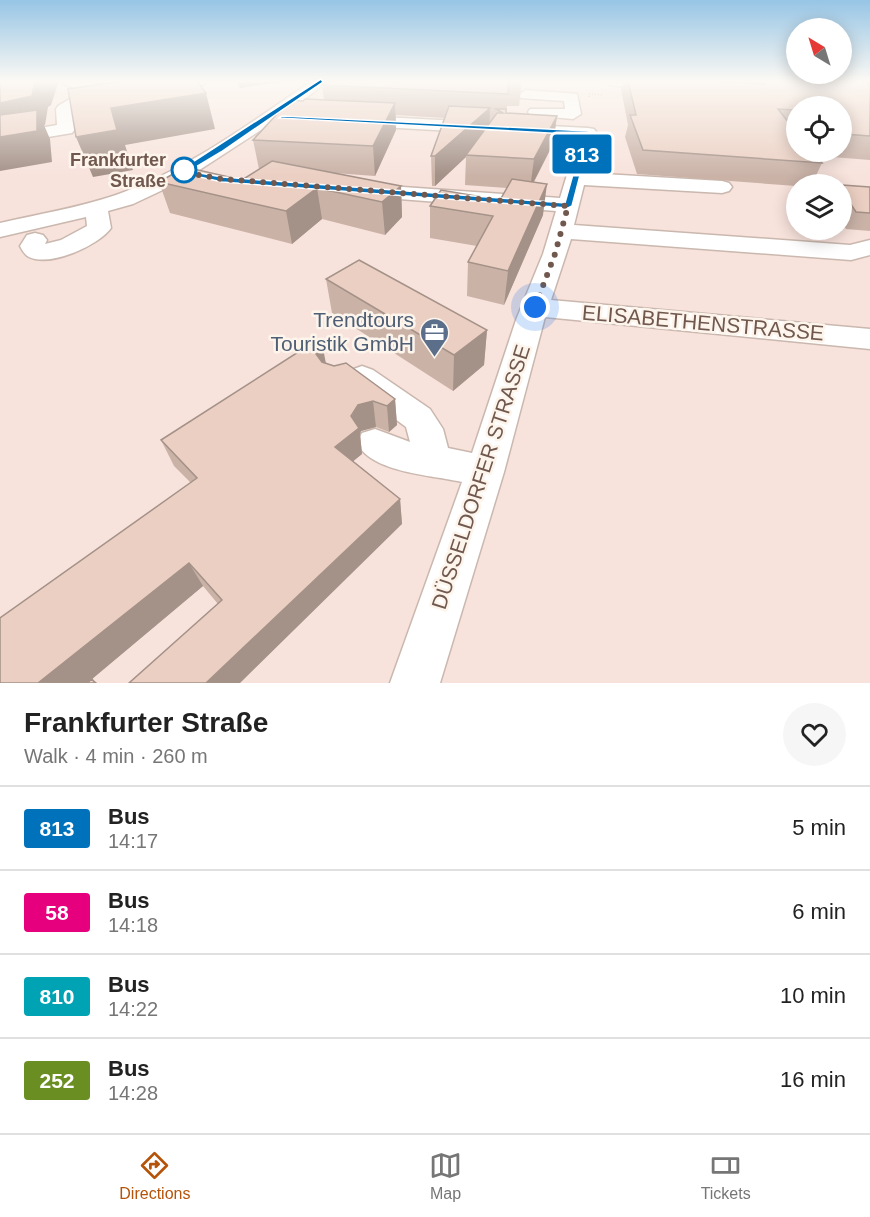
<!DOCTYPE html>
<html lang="en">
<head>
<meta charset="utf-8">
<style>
	:root { --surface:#fff; --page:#f6f6f6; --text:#222; --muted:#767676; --line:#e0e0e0; --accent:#b45309 }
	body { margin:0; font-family:Helvetica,sans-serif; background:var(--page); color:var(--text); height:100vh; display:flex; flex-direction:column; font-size:22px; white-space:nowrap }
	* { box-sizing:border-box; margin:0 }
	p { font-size:20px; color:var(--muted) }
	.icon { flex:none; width:33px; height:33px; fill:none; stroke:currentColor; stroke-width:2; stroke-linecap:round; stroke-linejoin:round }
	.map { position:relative; height:683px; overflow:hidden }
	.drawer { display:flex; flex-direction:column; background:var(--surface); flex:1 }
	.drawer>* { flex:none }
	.badge { padding:0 12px; border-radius:4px; font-size:21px; line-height:39px }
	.needle { width:39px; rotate:322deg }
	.controls { position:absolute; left:786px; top:18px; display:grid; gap:12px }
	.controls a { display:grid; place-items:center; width:66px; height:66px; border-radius:50%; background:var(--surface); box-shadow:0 3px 15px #0003; font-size:30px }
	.you { position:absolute; width:30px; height:30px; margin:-15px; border:4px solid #fff; border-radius:50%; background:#1a73e8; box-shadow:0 0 0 9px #1a73e833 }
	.map>.badge { position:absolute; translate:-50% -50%; box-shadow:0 0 0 3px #fff }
	.round { display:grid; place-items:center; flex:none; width:63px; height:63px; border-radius:32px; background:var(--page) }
	.overview { display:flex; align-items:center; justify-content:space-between; height:102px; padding:0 24px }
	h1 { font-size:28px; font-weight:700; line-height:45px }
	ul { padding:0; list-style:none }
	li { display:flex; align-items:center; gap:18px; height:84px; padding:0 24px; border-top:2px solid var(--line) }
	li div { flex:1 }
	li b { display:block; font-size:22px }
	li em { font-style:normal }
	li .badge { min-width:66px; font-weight:700; text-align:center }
	.menu { display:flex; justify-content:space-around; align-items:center; height:84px; border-top:2px solid var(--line); background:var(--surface); font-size:16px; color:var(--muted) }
	.menu a { display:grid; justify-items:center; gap:3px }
	.menu .active { color:var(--accent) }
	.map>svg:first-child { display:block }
	.commercial { fill:#f8e2dc; fill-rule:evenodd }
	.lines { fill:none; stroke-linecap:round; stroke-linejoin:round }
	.minor-casing { stroke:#cab8ae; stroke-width:3 }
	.path { stroke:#d0b2a5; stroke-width:2; stroke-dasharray:1 2; stroke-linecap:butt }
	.minor { fill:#fff; fill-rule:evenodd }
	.wall { fill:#cab2a7 }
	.shaded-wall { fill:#a49188 }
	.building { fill:#ebcfc2; stroke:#a49188; stroke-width:1.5 }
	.line { fill:#0072bc; stroke:#fff; stroke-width:1.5 }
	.walk { stroke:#70584e; stroke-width:6; stroke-dasharray:0 10.8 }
	.stop-dot { fill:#fff; stroke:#0072bc; stroke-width:3 }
	.labels { text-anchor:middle; stroke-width:5; stroke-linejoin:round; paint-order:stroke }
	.far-stop-label { font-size:18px; font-weight:bold; fill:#70584e; stroke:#fdf5ec; text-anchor:end }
	.service-label { font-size:21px; fill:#4e5e75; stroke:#fdf5ec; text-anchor:end }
	.street-label { font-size:21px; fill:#70584e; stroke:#fdf5ec }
</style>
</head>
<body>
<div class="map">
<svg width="870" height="683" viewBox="0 0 870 683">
	<rect width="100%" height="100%" fill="#f9f1e7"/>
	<path class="commercial" d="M0,81H870V683H0ZM796,106H842V152H796ZM796,184H842V230H796Z"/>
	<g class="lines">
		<defs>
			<path id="minor" d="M61,81C80,79 97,85 116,86C147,87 178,78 209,81L202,85L134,95L99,94L72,111L75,129L72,133L0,145V135L57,125L56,109L58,106L83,91L63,84Z
				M312,81H328L288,112L588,128L594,129L597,133L587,173L722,181L729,183L732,187L729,191L722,193L584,185L574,225L850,245L870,240V255L851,260L571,239L551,300L870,329V349L545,317L504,472L440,683H390L462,482C432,475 372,473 357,443L362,433L375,429L410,442L406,427L351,386L346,378L351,370L362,366L373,370L430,409L443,429L448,448L472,453L516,320L543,254L556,211L360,196L353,194L350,190L353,186L360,184L560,198L578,138L275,121L184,180L133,204L108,211L111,228C98,246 50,267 29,257C25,255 22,250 20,246L27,235L35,233L43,235L47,240L45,244L61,240L87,226L86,217L0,237V223C39,214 78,208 116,195C188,170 250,123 312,81Z
				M602,81H644L716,89L715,81H729L732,94L724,99L609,85Z
				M526,90L577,94L581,114L573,119L530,115L528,112L530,109H565L564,101L521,98L518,95Z"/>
		</defs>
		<use href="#minor" class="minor-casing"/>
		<path class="path" d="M589,97V94L602,95"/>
		<use href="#minor" class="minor"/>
	</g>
	<path class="wall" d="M234,81H287L240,88Z
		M328,81H522L519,106H507L506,113L557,116L553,144L534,182L543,215L504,305L467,296L468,262L477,246L430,238V206L500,200L507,188L465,185L466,157L435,186H432L431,156L445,118L396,115V130L375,176L334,173L401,186L402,217L385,235L322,219L292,244L170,213L159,182L242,180L260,169H259L253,140L303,101L324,100L322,85Z
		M623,81H724V82L753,84L752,81H866L870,87V160L832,157L827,152H842V106H796V152L822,163L812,184H796V186L637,174L625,137L628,125L621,89Z
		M842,185L870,187V231L846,229L842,222Z
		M326,279L487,330L484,365L453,391L332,313Z
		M326,364L395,399L397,425L389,432L376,427L361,431L360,434L362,454L353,461L400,499L402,524L218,604L203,586L92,679L97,683H0L191,483L174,466L161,440Z"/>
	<path class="shaded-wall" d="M35,81H59L51,105L48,107L45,125H44L50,139L52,162L0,171V103Z
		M238,81H287L240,88Z
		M206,93L215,129L125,145L133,170L93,177L76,137L111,108Z
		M395,103L396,130L375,176L373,146Z
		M490,108L489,135L466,155V157L435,186V156Z
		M557,116L553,144L530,189L534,159Z
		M547,184L543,215L504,305L508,271Z
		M401,186L402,217L385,235L382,202Z
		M317,188L322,219L292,244L286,211Z
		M487,330L484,365L453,391L454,355Z
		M322,343L327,369L316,354Z
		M395,399L397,425L389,432L387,406Z
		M373,401L376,427L361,431L360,434L362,454L340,472L335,447L358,405Z
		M400,499L402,524L240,683H206Z
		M189,563L203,586L92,679L97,683H38Z"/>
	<path class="building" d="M0,81H35L32,96L0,103Z
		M124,81H197L206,93L111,108L117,130L76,137L68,89Z
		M328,81H509L508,94L322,85Z
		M628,81H724V82L765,84L764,81H866L870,87V136L844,134L842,132V106H796V110L778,109L796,132V152H813L822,163L643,150L630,115H636Z
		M305,99L395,103L373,146L253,140L290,100L303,101Z
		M449,106L490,108L435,156H431Z
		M496,109H506V113L557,116L534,159L466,155L497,113H503Z
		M37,110V131L0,137V115Z
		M272,161L401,186L382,202L317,188L286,211L159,182L185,167L242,180Z
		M512,179L547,184L508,271L468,262L493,216L430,206L441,190L500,200Z
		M842,185L870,187V213L856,212L842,191Z
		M359,260L487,330L454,355L326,279Z
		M317,340L322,343L316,354L322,362L334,366L346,363L395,399L387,406L373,401L358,405L351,416L359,428L335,447L400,499L206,683H129L222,600L189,563L38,683H0V618L197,478L161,440Z
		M92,679L95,683H87Z"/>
	<linearGradient id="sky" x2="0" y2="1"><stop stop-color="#97c5e5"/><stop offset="0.46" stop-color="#fcf9f4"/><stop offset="1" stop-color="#fcf9f4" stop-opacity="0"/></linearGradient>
	<rect width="870" height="176" fill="url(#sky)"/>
	<path class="line" d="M321,79L323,82L221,152L189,171L222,177L565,203L584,135L279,118L282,116L588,131L591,133L572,206L568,208L222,182L177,172Z"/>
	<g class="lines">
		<path class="walk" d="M184,170L181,172L222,179L568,206L555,254L535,307"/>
	</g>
	<defs>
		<symbol id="office-pin" viewBox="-11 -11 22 30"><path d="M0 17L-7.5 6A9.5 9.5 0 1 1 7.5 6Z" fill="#5c6f8a" stroke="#fdf5ec"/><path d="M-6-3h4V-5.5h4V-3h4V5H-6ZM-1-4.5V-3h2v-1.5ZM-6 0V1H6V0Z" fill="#fff"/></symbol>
	</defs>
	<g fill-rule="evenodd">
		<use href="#office-pin" x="418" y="316" width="33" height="45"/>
	</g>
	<circle class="stop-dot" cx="184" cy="170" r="12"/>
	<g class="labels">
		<g class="far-stop-label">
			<text x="166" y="166">Frankfurter<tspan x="166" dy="21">Straße</tspan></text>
		</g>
		<g class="service-label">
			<text x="414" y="327">Trendtours<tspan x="414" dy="24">Touristik GmbH</tspan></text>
		</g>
		<g class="street-label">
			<text transform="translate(703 323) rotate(5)" y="7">ELISABETHENSTRASSE</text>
			<text transform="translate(481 477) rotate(-72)" y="7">DÜSSELDORFER STRASSE</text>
		</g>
	</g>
</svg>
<div class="controls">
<a><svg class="needle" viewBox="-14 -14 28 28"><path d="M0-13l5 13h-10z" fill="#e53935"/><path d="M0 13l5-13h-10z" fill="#767676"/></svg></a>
<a><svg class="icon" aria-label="locate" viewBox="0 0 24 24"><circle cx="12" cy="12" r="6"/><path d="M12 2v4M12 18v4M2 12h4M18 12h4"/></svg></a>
<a><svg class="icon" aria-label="layers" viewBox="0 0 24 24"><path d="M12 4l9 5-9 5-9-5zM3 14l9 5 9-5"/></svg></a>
</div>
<div class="you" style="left:535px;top:307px"></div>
<b class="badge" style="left:582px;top:154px;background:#0072bc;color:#fff">813</b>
</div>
<section class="drawer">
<div class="overview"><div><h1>Frankfurter Straße</h1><p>Walk · 4 min · 260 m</p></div><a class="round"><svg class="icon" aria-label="heart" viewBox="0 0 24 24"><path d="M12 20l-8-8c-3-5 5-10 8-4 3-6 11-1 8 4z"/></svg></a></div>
<ul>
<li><span class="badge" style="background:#0072bc;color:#fff">813</span><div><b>Bus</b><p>14:17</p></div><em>5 min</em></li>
<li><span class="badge" style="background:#e6007e;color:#fff">58</span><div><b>Bus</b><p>14:18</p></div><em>6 min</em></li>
<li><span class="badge" style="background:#00a3b4;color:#fff">810</span><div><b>Bus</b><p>14:22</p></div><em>10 min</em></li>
<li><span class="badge" style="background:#6b8e23;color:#fff">252</span><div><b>Bus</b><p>14:28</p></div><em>16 min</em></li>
</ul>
</section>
<nav class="menu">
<a class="active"><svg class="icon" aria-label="directions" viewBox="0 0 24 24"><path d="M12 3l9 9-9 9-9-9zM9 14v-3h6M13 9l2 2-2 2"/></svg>Directions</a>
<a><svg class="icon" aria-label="map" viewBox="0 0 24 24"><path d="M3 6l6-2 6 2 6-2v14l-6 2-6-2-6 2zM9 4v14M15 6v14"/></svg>Map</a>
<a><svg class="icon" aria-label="tickets" viewBox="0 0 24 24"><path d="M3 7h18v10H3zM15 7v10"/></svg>Tickets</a>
</nav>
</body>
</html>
